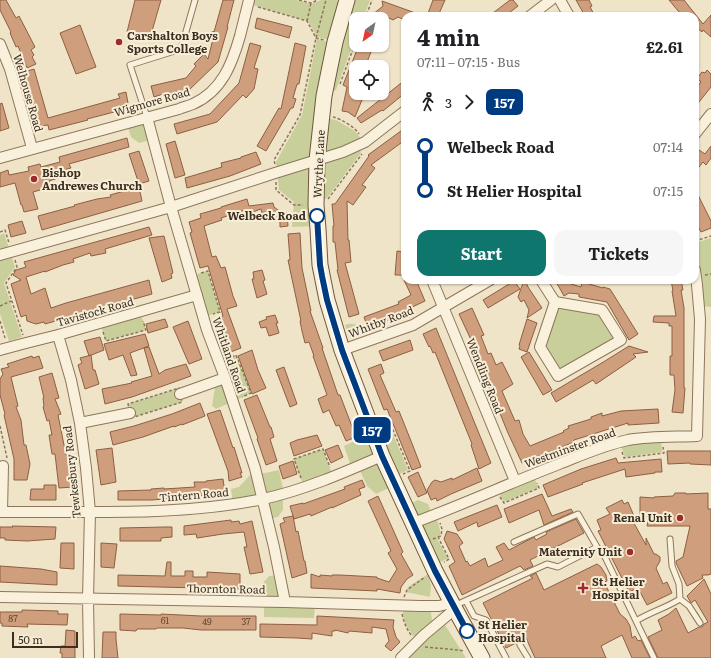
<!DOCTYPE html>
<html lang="en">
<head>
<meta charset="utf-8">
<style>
	:root { --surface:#fff; --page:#f6f6f6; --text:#202124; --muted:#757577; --accent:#0f766e }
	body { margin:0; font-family:Literata,serif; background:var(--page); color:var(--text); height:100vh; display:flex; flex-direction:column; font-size:15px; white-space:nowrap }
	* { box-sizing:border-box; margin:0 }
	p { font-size:13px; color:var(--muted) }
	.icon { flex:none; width:22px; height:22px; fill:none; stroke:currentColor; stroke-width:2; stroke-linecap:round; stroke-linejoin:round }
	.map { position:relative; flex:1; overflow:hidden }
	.drawer { position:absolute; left:401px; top:12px; width:298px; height:272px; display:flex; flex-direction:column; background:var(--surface); border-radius:12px; box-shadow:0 1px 3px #0004 }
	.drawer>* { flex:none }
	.badge { padding:0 8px; border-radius:6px; font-size:14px; line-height:26px }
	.needle { width:26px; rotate:213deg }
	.controls { position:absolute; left:349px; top:12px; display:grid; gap:8px }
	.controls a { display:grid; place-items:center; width:40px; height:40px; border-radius:8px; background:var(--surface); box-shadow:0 1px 3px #0004; font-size:20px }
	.scale { position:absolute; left:12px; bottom:10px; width:66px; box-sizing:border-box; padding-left:4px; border:2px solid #3d2e20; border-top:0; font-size:11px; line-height:14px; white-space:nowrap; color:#3d2e20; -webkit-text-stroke:3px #f7eed8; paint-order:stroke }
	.map>.badge { position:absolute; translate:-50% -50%; box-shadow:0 0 0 2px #fff }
	.legs { display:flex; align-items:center; gap:6px; height:44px; padding:0 16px; font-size:13px }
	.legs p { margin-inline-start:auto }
	.summary { display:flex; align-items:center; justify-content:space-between; height:68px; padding:0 16px }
	h1 { font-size:22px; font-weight:700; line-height:30px }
	.action { display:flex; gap:8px; margin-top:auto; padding:8px 16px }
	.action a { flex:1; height:46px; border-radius:12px; background:var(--accent); color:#fff; font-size:16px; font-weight:700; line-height:46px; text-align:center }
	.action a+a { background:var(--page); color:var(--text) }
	ul { padding:0 16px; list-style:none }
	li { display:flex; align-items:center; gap:14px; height:44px; font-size:15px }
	li i { display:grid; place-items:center; width:6px; height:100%; margin:0 5px; background:currentColor }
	li i::after { content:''; width:10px; height:10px; margin:-5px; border:3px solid; border-radius:50%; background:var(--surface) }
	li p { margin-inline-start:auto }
	li:first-child i { background:linear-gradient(#0000 50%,currentColor 0) }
	li:last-child i { background:linear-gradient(currentColor 50%,#0000 0) }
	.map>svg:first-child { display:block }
	.green { fill:#c9cf9b }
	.building { fill:#cf9f7d; stroke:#8d5f41 }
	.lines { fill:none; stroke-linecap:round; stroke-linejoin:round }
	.service-casing { stroke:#8d765c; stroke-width:7 }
	.minor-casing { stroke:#8d765c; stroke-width:12 }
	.secondary-casing { stroke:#6f573f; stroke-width:17 }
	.path { stroke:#8d765c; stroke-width:1.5; stroke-dasharray:3 2; stroke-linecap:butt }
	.service { stroke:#faf1dc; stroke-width:5 }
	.minor { stroke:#faf1dc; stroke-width:10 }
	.secondary { stroke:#faf1dc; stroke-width:15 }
	.line-1-casing { stroke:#fff; stroke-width:9 }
	.line-1 { stroke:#003b80; stroke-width:6 }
	.poi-dot { fill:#9e2a2b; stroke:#f7eed8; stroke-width:1.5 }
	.stop-1-dot { fill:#fff; stroke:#003b80; stroke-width:2 }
	.labels { text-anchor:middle; stroke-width:4; stroke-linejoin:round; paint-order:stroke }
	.number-label { font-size:9px; fill:#624a37 }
	.poi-label { font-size:11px; font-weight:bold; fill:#3d2e20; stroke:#f7eed8; text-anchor:start }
	.street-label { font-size:11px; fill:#3d2e20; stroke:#f7eed8 }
	.stop-label { font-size:11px; font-weight:bold; fill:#3d2e20; stroke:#f7eed8; text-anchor:end }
</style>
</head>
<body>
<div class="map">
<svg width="711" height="658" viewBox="0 0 711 658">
	<rect width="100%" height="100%" fill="#f0e4c8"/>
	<path class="green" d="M250,0H296L311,4L321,0H336L345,3L334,41L317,37L308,21L249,4Z
		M348,0H370L363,19H356V36L336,90L326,94Z
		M317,39L333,43L320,117L336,120L355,131L363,141L358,144L361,153L327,198L314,204L316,226L292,227L294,202L279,190L276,162L302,115Z
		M146,119L151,140L139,143L131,137L127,124Z
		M4,233L15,267L4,283L22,337L9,341L0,314V235Z
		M711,238V307L700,306L695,264V243Z
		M208,271L220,312L203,317L191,276Z
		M555,302L602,310L621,340L558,376L540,347Z
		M140,312L146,330L106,341L100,323Z
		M348,324C356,323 360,326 363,334L352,338L349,336L345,325Z
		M236,355L251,393L216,409L212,406L216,381L224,378L219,362Z
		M179,388L182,402L131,418L128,404Z
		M387,420L408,470L393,477L371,427Z
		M371,433L393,486L376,494L367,486L357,464L351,466L344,446Z
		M661,439L662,452L625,457L620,443Z
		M323,449L333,477L304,487L294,459Z
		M279,470L284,493L283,499V510L278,517L267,519L262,499L233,504L231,489L239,487L251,474L256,473H265Z
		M534,476L538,488L504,502L498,490Z
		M418,500L428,504L433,517L436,516L440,530V535L436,537L448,558L435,565L406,506Z
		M428,574L431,585L430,597L406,592L408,587Z
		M278,575L283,600H254L255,592L269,576Z
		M264,602L315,603L314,618L264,617Z
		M403,609L431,612L432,621L414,637C408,629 402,620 403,609Z
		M445,625L466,658H406Z"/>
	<path class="building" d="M0,0H6L16,18L19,16L35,47L31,50L34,55L32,57L36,64L27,68L18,46L16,47L10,33L11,32L0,10Z
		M135,0H161L150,38L127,32Z
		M223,0H234L227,27H228L218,62L188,91L163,97V94L154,97L151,86L186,78L196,66L194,64L204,54L208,59L213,39L210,38L213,31L214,32Z
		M433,0H445L438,16H427Z
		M510,0H513L518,6L505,16H489Z
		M576,0H589L592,6L590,7L595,16H585Z
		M669,0H684L703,24L711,15V37L703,30L702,32L695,26V16H673L679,12Z
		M382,1L421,15V16H405V20L398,17L393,20L383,15L381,19H367L383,6Z
		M257,18L292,27L289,38L255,28Z
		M80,25L96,67L76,74L60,33Z
		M250,43L261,46L254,68L258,69L254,89L246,98L243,95L217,122L177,134L174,124L210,114L239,83Z
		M295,43L306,46L299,84H297L293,98L296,99L293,108H291L266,151L257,146L279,108L281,109Z
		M359,45H371L368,51L371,52L367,62L365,61L362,67H356V82L353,90L356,92V93H359L364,95L355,117L348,112L342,111L347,87L343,85Z
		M34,69L48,118L120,98L118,94L126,92L128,103L120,106L122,110L87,119L88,120L49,130L48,125L40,126L24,72Z
		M707,70L711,74V87L695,107V90L701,82L697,78L702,72L705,73Z
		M405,80V93L383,111L382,110L361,123L357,118Z
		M2,103L9,128L0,131V104Z
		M405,128V140L371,165L375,168L362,185L366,187L353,205L347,201L348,240H349L351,262L345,263L359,314L349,317L337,270H338L335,242H333V226H334L332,204H335L369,156L368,155Z
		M127,138L129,147L69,164L71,168L60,171L61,177L49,181L51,187L33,192L38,209L24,212L22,205H21L15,183L0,187V173L8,170L9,175L29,171L28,167L40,164L41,167L60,162L59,157Z
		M175,141L185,175L175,178L166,144Z
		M711,146V158L706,165L703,162L695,172V155L699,150L705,154Z
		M139,151L149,181L139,184L129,154Z
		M256,152L261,164L230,176L187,188L185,178L222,167L221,163L241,158V157Z
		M139,187L142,201L42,230L38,216L75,206L74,205L97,199L111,197L110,195Z
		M695,189L711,221V228L701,232L695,221Z
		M247,199L249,206L273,203L274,207L282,213H287L288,226L280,227V222L266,212L262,213L261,209L247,214L245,210L221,218L222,220L204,226L212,257L216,256L221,268L225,267L233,296L237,306L227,309L241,348L228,353L215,319L223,316L208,266L200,268L190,233L192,232L189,222L201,218L200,214L221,208V207Z
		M22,221L26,233L11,237L8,225Z
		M149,227L152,235L105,249L106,253L91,256L90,253L73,259L74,262L63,265L45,272V271L26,277L31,294L45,288L51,308L66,303L95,295L149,280L152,294L45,324L44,322L36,324L27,321L26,315L21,317L11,284L21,280L13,275L16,270L26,267L24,262Z
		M300,233L302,268L311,311H310L323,348H322L338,395H340L356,437L346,441L339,425L336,426L329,410L323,413L318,399L327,395L313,356H314L309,342L305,343L302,331L300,321H301L288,260H290L288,234Z
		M164,236L173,273L171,274L172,278L162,282L149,238L156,237Z
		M397,251L405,252V275H395Z
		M262,270L265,280L263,281L267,294L257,298L252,279H254L253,272Z
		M404,280H416L425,301L406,310L400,314V315L368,328L364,317L399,304L398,302L411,295Z
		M524,280H525L528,287L542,308L527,318L529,310L524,300L521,302L518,297Z
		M555,280H568L571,284L581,287L582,282L603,288V287L610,289L638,334L629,340L607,302L579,297V294L569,293L564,296Z
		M671,280H681L683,290H681L684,308V388H685L683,413L672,412L675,390L674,375H670V356H672V326H669V323L653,322L654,316H676L672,291H673Z
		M514,281L520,289L488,308L483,300Z
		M472,308L484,335L481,336L488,354L491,353L496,365L502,362L513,384L502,391L515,421L519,420L523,434L530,446L564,432L563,431L569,428L568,426L591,419V417L602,413V416L621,411L658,409L659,423L628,425V423L574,440V442L522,463L508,433L472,345L473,344L459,314Z
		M275,315L278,323H276L279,333L269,336L266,327L261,328L259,322L267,319L266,317Z
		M165,319L168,327L148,333L146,324Z
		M527,319L537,323L527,352L519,349L520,346L519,345Z
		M188,321L202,359L189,364L173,327Z
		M436,328L491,463L479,469L471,445L472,444L435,352L433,353L430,346L429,347L423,334Z
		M145,334L149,346L130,353L137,375L131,376L123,355L109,360L104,344Z
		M100,337L104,350L89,356L84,341Z
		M410,340L413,350L383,361L379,351Z
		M629,346L648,352L633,354L636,357L596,384L593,380L556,402L551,393L605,361Z
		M149,347L159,374L165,370L186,364L191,376L132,397L105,404L102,389L132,383L131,382L152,376L144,348Z
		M252,350L258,370L266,388L252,394L238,356Z
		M529,352L552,390L543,395L521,357Z
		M91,355L93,370H95L99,384L85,389L78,365L82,363L80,358Z
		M32,356L33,358L39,356L43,368L11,377L18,406L16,407L21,420L24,445H26L30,464L27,480H14V459L4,415L5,414L0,395V379L3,374L1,369L9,367L7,364Z
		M381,364L384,373L380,375L396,412L399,411L413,446L421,467L412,470L387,409L384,410L368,369Z
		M284,367L297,404L290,407L276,370Z
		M52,373L59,398L55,399L61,414L58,415L66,455H69L73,487L59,488L55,454H52L49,435H52L49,420L47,421L43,407L44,406L43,398H44L39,377Z
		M257,395L270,427H271L274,437L270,439L277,461L266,465L257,439L258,438L244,400Z
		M200,403L205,416L182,425V424L174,427V426L143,437L113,445L110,432L134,426L172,414Z
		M220,410L233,448L234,447L242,473H240L242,477L229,481L228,471L207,414Z
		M317,435L322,446L294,456L290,443L297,440Z
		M338,445L343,457L331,463L325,450Z
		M112,448L116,482L101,485L96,450Z
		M667,451H711V465L690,464V463L668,464Z
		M616,458L618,463L661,459L662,472H655V473L626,477L625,469L582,483L583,484L548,497L543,485L581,469Z
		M293,461L297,474L283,479L279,466Z
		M477,468L482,481L451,494L437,501L436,498L431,500L427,490L432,482L435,480L441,482L452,478V480Z
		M418,472L427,493L418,497L408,477Z
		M223,479L225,493L191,497L152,500H118V491L151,490V489L164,488V489L195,487L194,482H206V481Z
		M362,480L365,487L359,489L361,495L332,508V507L311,516L310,514L294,519L290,506L303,503V504L345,489L344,487Z
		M44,485H56V500H30L31,489H44Z
		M675,493H686V494L708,493V509H711V574L708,575H702L703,578L687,586L676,563V561L683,557L690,526H647L649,516H640V497L654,498V497L673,496Z
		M542,494L552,516L571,509L573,512L544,525L539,510L509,523L504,509Z
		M378,496L403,552L401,554L413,575L407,579L401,587L400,593L377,589V591L311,588V574L320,577V575L332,576V575H340L377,577V578L389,582L397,569L388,553L391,551L368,501Z
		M622,500L624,504L628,502L634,516H630L646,545V538L654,554H656L660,557V561L656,568L663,584L667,582L672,593L647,605L638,588L629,592L598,531L601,530L597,520L610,514L606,508Z
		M497,505L502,517L478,527L477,522L458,531L454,522Z
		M293,516L296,532L298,531L304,561H305L307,573L292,578L280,524L285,522L283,518Z
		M576,519L584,533L530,560L533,566L524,570L520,566L462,595L449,566L455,562L444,539L447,531L457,534L463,543L459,546L466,562L467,561L470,566L485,558L488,567L503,560L496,547L504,543L509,550L534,537L536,540L547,534L546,532Z
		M231,520V522L239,521L240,524L252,521L263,572L250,574L244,547H247L244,532L223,534L197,538L196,534L184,535V526Z
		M12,526L56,527L55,539L27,541L5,540V538H0V527H13Z
		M165,527H172V537L161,538V541H120V528Z
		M61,543H74V569L60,568Z
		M101,543L117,544L114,568L101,567Z
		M167,562H171V576H185V571H193V577H207V572L240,574V589L118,586V575L165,576Z
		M597,564L601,567L606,575L607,581L604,582L620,614L626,619L630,626L632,638L635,636L638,641L641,640L650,658H632L622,635L601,646L606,658H535L526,638L506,648L483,603L533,578L530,576L536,573L544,590Z
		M0,566L41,569L57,572V585L0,582Z
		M704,579L711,594V658H658L648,637L662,630L658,620L669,614L676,608L688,633L699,627H702L704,624L708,622L695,600L691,603L687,596Z
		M22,610L58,611V614H68L67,625L27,624L28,627L2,626V623H0V612H22Z
		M120,614L161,615V614L201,616H256V630H201L183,628H157L156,629H137L136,631L120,630Z
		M317,616L394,620L393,627L396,637L400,642L391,651L385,646L389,641L386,629L372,627V633L349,631L348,633L335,630V631H332V636L312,633V639L297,638L260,637V624L317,625Z
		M66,630L75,631V658H62V653H60L61,646H65Z
		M103,632H116V639L118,658H102Z"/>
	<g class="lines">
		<defs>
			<path id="service" d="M147,117L130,65L181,49L195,0
				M514,542L578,514L597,547
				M680,599L689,606L700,623
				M466,601L474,616L486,620L506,658
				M456,605L547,564L558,567L597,547L605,557L654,658
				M636,621C650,612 666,608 680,599L679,584L672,566L670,539
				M520,645L528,658"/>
			<path id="minor" d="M560,0L569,16
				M530,16L551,0
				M0,44L10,69L32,148
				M147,117L171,207L207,330L225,378L255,468L274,547L285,602
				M695,134L711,114
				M0,158L179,109C183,107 189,106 193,104C222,91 232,64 240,36C243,24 246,12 249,0
				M0,255L171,207L275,173L343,152L365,142L405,111
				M432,280L515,481
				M541,280L555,302L602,310L621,340L558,376L540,347L555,302
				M58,335L71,380L80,423L86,468L90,512L88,599L89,658
				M0,350L26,343L58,335L197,295
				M342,350L413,325L490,280
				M180,394L225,378
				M80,423L130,413
				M0,512C35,512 71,512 106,512C158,512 211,510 263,499C304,490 343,473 382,456
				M2,512L3,466
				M413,523C462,505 510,483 559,464C582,455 604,445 628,440C650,436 674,437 697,436L700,319L697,285L695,270
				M0,597L285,602L420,606H439L451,603
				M401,658L424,635L455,609"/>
			<path id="secondary" d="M347,0L335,42L324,96L317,160L316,205L318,229L320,265L327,300L342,350L382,456L435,571L455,609L482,658"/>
		</defs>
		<use href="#service" class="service-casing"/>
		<use href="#minor" class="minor-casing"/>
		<use href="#secondary" class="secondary-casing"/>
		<path class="path" d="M299,0L311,3L318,0
			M258,7L307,21L316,38L324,40
			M365,19L372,0
			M307,21L311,3
			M340,84L356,41
			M333,117C341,119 355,127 359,134
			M275,164L274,160L300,115L316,38L326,0
			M276,182V190L294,205H303
			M328,199L362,154
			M0,232L5,230L9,243
			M695,241L711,236
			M15,260L17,267L6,283L23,335
			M201,273L208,271L220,312L213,314
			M705,275L711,274
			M0,306L11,301
			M0,321L5,338
			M103,332L106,341L146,330L143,321
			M227,359L236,355L251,393L242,397
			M179,388L182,402L131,418L128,404Z
			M381,421L388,418L410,471L403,474
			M0,426L7,458
			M622,452L624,458L664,453L663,447
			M301,478L294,459L323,449L330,467
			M500,497L504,503L539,488L537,483
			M438,537L441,536L442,529L440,523
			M433,539L438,537L449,559L444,562
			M404,597L407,590L425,577
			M402,614C404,622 406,628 411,635
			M425,647L459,650L464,651"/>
		<use href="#service" class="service"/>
		<use href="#minor" class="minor"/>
		<use href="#secondary" class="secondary"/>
	</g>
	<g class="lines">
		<defs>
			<path id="line-1" d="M317,216L320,265L322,276L327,300L342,350L382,456L435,571L467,631"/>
		</defs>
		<use href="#line-1" class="line-1-casing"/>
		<use href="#line-1" class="line-1"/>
	</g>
	<g class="poi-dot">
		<circle cx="119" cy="42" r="4"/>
		<circle cx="34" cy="179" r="4"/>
		<circle cx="680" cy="518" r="4"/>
		<circle cx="630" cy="552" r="4"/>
		<path d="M581 582h4v4h4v4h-4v4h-4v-4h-4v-4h4z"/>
	</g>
	<g class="stop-1-dot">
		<circle cx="317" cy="216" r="7"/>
		<circle cx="467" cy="631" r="7"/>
	</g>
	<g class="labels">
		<g class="number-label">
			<text x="13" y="622">87</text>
			<text x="165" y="624">61</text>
			<text x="207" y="625">49</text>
			<text x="246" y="625">37</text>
		</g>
		<g class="poi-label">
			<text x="127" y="40">Carshalton Boys<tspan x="127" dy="13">Sports College</tspan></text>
			<text x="42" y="177">Bishop<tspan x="42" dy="13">Andrewes Church</tspan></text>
			<text x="672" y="522" text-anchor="end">Renal Unit</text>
			<text x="622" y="556" text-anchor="end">Maternity Unit</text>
			<text x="592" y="586">St. Helier<tspan x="592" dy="13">Hospital</tspan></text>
		</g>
		<g class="street-label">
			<text transform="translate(28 93) rotate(74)" y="4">Welhouse Road</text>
			<text transform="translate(152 102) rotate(-16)" y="4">Wigmore Road</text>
			<text transform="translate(319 164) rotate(-87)" y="4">Wrythe Lane</text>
			<text transform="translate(95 312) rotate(-16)" y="4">Tavistock Road</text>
			<text transform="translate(381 322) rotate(-21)" y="4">Whitby Road</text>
			<text transform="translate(229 355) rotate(71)" y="4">Whitland Road</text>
			<text transform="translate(485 376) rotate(68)" y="4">Wendling Road</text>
			<text transform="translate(570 448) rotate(-20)" y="4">Westminster Road</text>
			<text transform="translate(72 472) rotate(-96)" y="4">Tewkesbury Road</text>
			<text transform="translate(194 495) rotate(-5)" y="4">Tintern Road</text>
			<text transform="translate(226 589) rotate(1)" y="4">Thornton Road</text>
		</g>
		<g class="stop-label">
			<text x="306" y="220">Welbeck Road</text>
			<text x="478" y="629" text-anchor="start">St Helier<tspan x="478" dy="13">Hospital</tspan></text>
		</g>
	</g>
</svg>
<div class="controls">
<a><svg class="needle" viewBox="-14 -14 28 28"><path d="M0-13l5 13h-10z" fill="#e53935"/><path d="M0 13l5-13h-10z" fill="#757577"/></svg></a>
<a><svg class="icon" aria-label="locate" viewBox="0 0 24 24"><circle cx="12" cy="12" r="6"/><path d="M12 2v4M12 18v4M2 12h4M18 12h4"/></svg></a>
</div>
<div class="scale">50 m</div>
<b class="badge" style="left:372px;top:430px;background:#003b80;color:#fff">157</b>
<section class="drawer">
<div class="summary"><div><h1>4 min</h1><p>07:11 – 07:15 · Bus</p></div><b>£2.61</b></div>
<div class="legs"><svg class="icon" aria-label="walk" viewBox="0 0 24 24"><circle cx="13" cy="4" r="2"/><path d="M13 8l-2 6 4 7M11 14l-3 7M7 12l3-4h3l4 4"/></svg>3<svg class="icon" aria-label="forward" viewBox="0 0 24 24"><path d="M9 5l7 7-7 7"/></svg><b class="badge" style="background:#003b80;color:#fff">157</b></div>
<ul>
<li><i style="color:#003b80"></i><b>Welbeck Road</b><p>07:14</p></li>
<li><i style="color:#003b80"></i><b>St Helier Hospital</b><p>07:15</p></li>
</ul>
<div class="action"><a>Start</a><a>Tickets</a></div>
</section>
</div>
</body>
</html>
